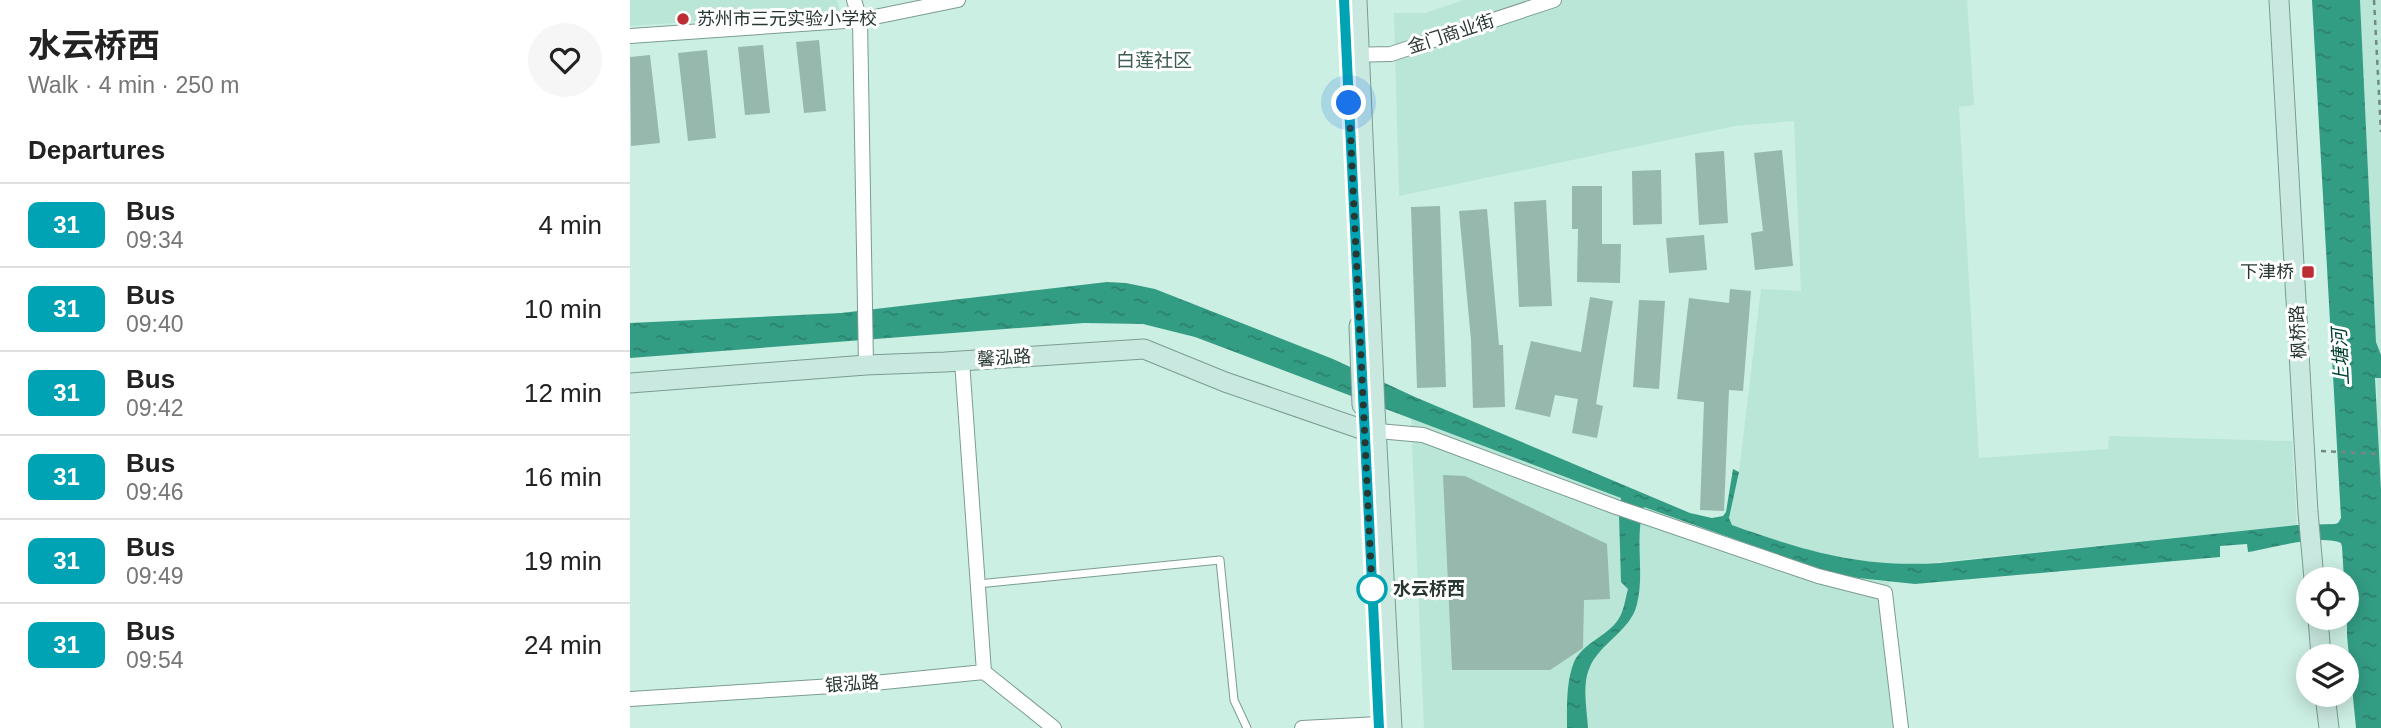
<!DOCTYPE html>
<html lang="en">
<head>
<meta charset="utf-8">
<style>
	:root { --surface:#fff; --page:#f6f6f6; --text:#222; --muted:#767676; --line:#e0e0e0 }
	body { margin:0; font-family:Arial,"Noto Sans SC",sans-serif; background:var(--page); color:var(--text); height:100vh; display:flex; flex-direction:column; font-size:26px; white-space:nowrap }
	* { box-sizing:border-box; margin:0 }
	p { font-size:23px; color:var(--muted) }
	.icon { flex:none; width:38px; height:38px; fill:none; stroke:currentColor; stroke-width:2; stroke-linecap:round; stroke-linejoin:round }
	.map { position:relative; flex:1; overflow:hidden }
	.panel { display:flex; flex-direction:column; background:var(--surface); width:630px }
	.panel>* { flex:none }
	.badge { padding:0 14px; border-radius:10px; font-size:24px; line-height:46px }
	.tools { position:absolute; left:1666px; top:567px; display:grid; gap:14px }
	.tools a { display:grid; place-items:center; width:63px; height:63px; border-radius:50%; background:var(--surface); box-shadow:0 4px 18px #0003; font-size:35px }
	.you { position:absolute; width:35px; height:35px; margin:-18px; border:5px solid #fff; border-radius:50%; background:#1a73e8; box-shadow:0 0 0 10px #1a73e833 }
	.map>.badge { position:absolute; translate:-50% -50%; box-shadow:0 0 0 4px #fff }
	h2 { padding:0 28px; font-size:26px; line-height:63px }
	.round { display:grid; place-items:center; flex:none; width:74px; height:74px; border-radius:37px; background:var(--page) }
	.headline { display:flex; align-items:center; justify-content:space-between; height:119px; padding:0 28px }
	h1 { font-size:33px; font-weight:700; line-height:52px }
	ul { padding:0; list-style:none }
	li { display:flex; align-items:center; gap:21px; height:84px; padding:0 28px; border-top:2px solid var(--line) }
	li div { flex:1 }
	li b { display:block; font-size:26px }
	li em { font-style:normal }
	li .badge { min-width:77px; font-weight:700; text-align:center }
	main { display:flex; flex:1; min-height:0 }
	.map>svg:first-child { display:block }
	.built { fill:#b9e6d7 }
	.water { fill:url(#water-ripples) }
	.building { fill:#96b8ad }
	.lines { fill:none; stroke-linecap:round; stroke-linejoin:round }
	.lane-casing { stroke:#7b9c91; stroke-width:9 }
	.street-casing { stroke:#7b9c91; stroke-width:16 }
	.secondary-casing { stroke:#7b9c91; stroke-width:21 }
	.path { stroke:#738a83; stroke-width:2.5; stroke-dasharray:5 5; stroke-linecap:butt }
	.lane { stroke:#fff; stroke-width:7 }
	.street { stroke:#fff; stroke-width:14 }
	.secondary { stroke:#c9e8e0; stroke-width:19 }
	.line-casing { stroke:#fff; stroke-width:16 }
	.line { stroke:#00a3b4; stroke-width:10 }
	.walk { stroke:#293733; stroke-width:7; stroke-dasharray:0 12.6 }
	.poi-dot { fill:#bd2d34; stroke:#fff; stroke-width:2.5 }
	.stop-dot { fill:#fff; stroke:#00a3b4; stroke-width:3.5 }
	.labels { text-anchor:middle; stroke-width:6; stroke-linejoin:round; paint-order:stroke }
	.poi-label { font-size:18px; fill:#293733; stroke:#fff; text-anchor:start }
	.street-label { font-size:18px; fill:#293733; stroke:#fff }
	.stop-label { font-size:18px; font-weight:bold; fill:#293733; stroke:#fff; text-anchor:start }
	.neighbourhood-label { font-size:19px; fill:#3d5c53; stroke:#fff }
	.water-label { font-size:19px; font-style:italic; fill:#004032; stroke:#fff }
</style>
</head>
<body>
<main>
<section class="panel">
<div class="headline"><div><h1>水云桥西</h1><p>Walk · 4 min · 250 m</p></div><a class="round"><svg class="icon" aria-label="heart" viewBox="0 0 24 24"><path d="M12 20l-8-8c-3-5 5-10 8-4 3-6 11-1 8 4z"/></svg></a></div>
<h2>Departures</h2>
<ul>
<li><span class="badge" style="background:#00a3b4;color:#fff">31</span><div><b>Bus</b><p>09:34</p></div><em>4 min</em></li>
<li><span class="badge" style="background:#00a3b4;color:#fff">31</span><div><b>Bus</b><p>09:40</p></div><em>10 min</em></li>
<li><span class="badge" style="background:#00a3b4;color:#fff">31</span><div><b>Bus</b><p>09:42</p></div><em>12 min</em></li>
<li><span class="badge" style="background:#00a3b4;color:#fff">31</span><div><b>Bus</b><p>09:46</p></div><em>16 min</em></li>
<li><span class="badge" style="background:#00a3b4;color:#fff">31</span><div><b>Bus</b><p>09:49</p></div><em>19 min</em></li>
<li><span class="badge" style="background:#00a3b4;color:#fff">31</span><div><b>Bus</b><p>09:54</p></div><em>24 min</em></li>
</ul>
</section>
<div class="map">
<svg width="1751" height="728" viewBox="0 0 1751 728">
	<defs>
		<pattern id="water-ripples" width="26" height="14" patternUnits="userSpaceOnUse" patternTransform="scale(1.75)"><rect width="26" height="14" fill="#339d84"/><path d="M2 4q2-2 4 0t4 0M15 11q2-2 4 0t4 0" fill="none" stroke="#2b816d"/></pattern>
	</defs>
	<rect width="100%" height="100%" fill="#ccefe3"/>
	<path class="built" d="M0,0H207L210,12L0,26Z
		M833,0H1337L1344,105L1329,107L1349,458L1478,449L1479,436L1662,441L1667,525L1290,564L1235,563L1207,558L1154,543L1102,525L1099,518L1109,472L1131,289L1171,291L1164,121L1105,126L769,196L764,13H795Z
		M1730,0H1751V490L1748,461L1746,342Z
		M781,418L1173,564L1197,572L1259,582L1279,728H794Z"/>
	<path class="water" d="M1682,0H1730L1746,342L1751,355V378H1745L1751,490V728H1726L1717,636V579H1714L1712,547L1711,543C1690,534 1641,548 1618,552L1617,544L1590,546V557L1285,584L1228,578L1197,572L1014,507C1004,538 1015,572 1007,604C1001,631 969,643 959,669C952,686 957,710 958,728H937C937,707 936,682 944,662C953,643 976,637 988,620C994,611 995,600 998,589L991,582L989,515L991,498L565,337L513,324L454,323L0,358V323L211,313L477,282L496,283L525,289L703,359L785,397L1060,513L1082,518L1093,516L1096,512L1103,469L1109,472L1099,518L1102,525C1175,551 1231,568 1310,563L1667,525L1705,524L1708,523L1711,518Z"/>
	<path class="building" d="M189,40L196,111L174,113L166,42Z
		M133,45L140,113L115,115L108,47Z
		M77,50L86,138L58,141L48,53Z
		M20,55L30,143L1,146L0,57Z
		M1152,150L1163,266L1125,270L1121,233L1133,231L1124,153Z
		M1094,151L1098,223L1069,225L1065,153Z
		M1031,170L1032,224L1003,225L1002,171Z
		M942,186H972V244H991L990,283L947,282L948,229H942Z
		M916,200L922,306L889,307L884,202Z
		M810,206L816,387L787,388L781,207Z
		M857,209L869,345H873L875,407L843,408L841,340L829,211Z
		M1074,235L1077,270L1039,273L1036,238Z
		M1100,289L1121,291L1113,391L1099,390L1094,511L1070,510L1074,402L1047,399L1059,298L1099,303Z
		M960,297L983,301L966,404L973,406L967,438L942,433L948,399L925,395L920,417L885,409L901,341L951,352Z
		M1009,300L1035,301L1029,389L1003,387Z
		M813,475L835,476L977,544L980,599L954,600L953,648L920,670H822Z"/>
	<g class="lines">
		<defs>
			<path id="lane" d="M348,584L590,560L604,700L617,728"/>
			<path id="street" d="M224,0L230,20L236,365
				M0,36L230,20L328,0
				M717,55L761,54L924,0
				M332,361L354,672
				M737,430L793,435L986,507L1188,576L1255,593L1271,728
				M0,699L234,684L354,672L424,728
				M672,728L749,724"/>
			<path id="secondary" d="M727,0L745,408L762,728
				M1649,0L1678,512L1684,579
				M729,326L732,405
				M0,383L236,365L315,362L514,349L595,382L734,430
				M1688,618L1691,656
				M1695,695L1699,728"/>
		</defs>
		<use href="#lane" class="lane-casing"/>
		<use href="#street" class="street-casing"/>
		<use href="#secondary" class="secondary-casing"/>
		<path class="path" d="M1744,0L1751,132
			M1691,451L1750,454"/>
		<use href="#lane" class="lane"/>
		<use href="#street" class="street"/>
		<use href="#secondary" class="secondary"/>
	</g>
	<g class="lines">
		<defs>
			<path id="line" d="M714,0L749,728"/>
		</defs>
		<use href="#line" class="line-casing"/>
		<use href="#line" class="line"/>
		<path class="walk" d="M719,103L742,589"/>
	</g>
	<g class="poi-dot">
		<circle cx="53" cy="19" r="7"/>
		<rect x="1671" y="265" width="14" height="14" rx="3.5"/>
	</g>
	<circle class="stop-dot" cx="742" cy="589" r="14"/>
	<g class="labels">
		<g class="poi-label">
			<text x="67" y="25">苏州市三元实验小学校</text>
			<text x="1664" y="278" text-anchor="end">下津桥</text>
		</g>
		<g class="street-label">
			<text transform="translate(821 34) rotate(-18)" y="6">金门商业街</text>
			<text transform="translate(1668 332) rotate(-93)" y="6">枫桥路</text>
			<text transform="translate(374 358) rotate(-4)" y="6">馨泓路</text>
			<text transform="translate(222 684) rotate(-4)" y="6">银泓路</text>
		</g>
		<g class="stop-label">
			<text x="763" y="595">水云桥西</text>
		</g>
		<g class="neighbourhood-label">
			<text x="524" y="67">白莲社区</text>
		</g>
		<g class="water-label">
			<text transform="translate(1710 357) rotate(-93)" y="7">上塘河</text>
		</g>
	</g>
</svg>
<div class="tools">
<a><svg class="icon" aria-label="locate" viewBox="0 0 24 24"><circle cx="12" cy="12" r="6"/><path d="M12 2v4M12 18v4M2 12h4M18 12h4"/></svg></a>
<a><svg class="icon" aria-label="layers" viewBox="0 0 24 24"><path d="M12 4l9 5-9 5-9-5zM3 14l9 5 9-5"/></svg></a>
</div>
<div class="you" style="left:719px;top:103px"></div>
</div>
</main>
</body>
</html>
